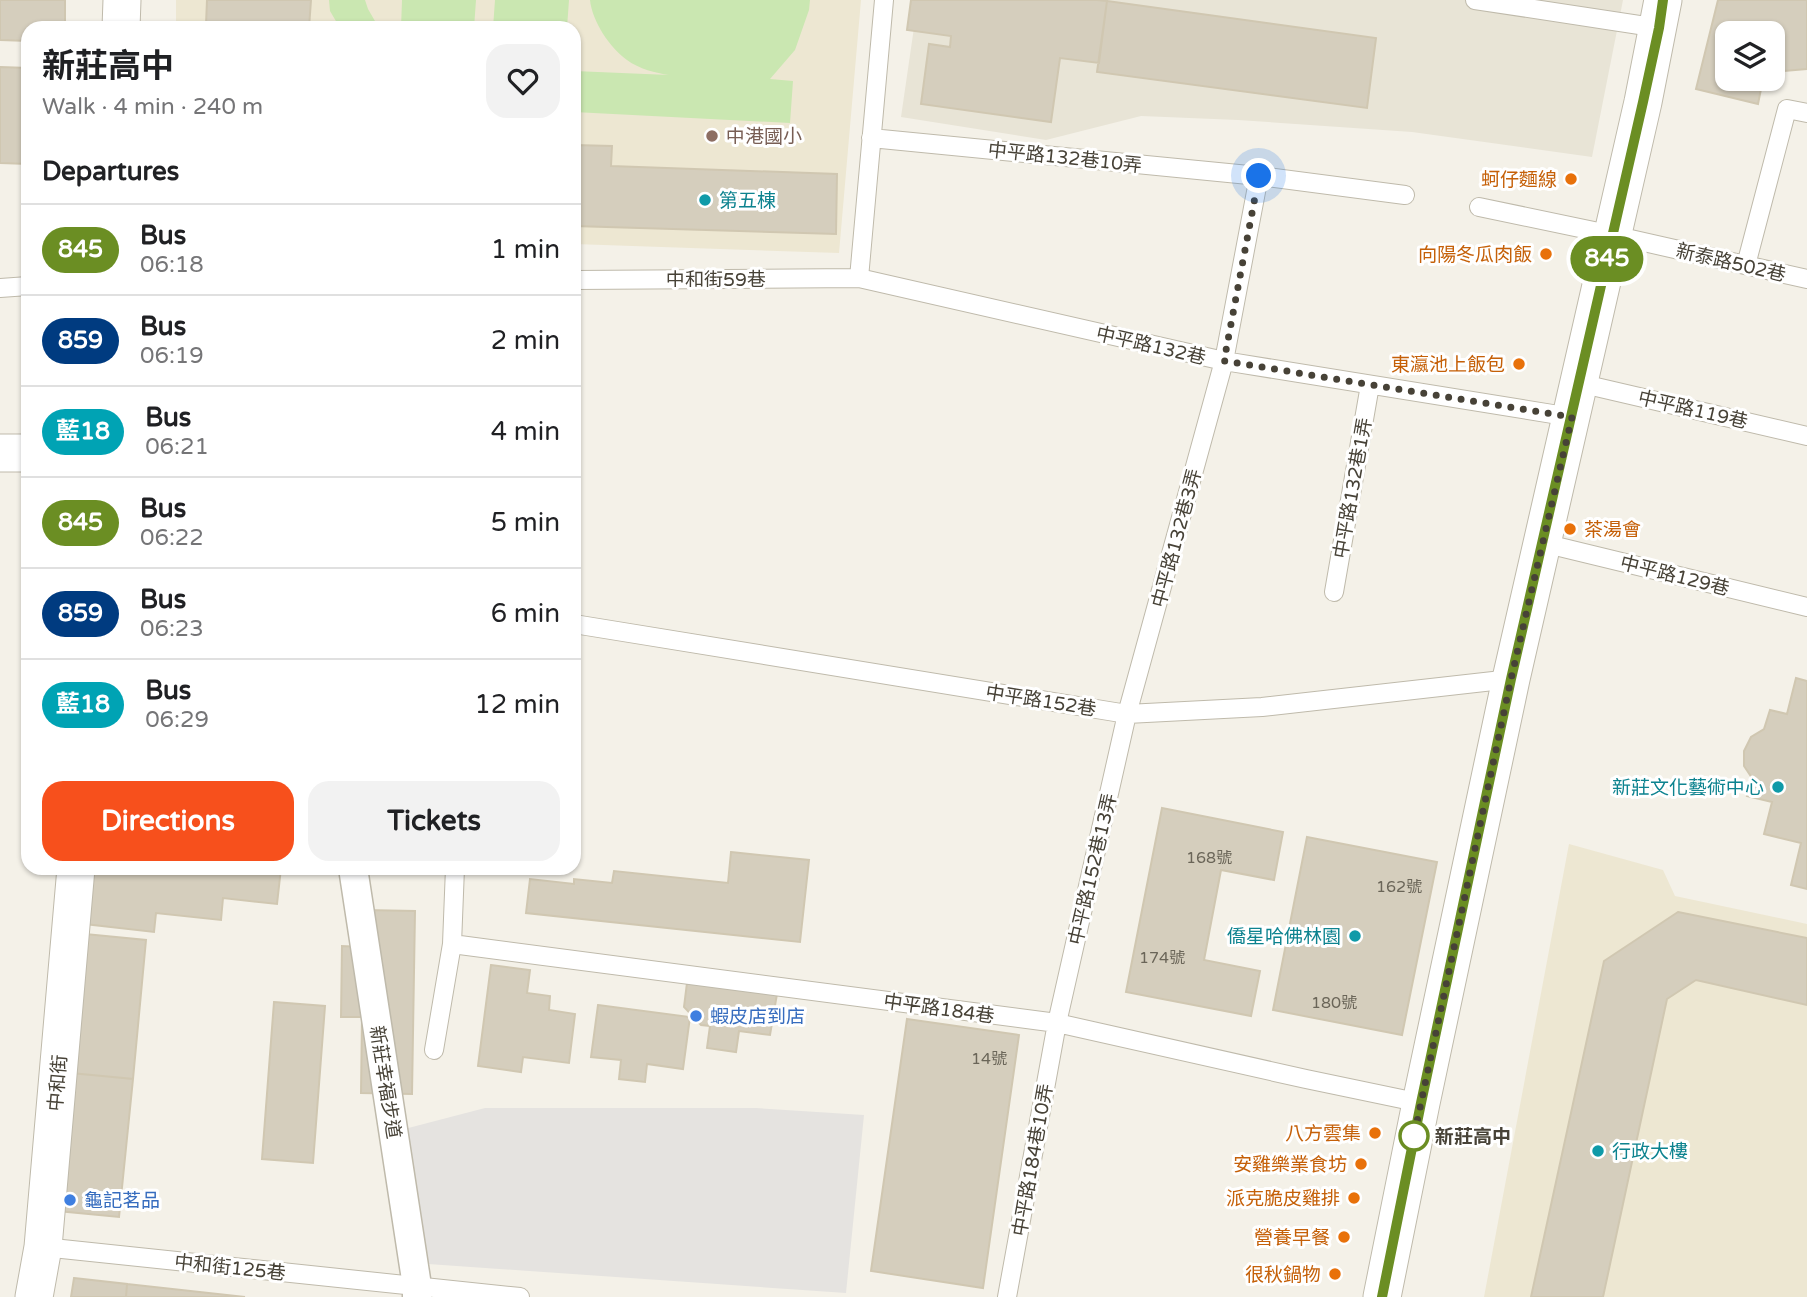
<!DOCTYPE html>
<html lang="en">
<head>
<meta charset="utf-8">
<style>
	:root { --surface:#fff; --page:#f2f2f2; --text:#202124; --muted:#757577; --line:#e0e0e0; --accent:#f7501c }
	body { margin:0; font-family:"Varela Round","Noto Sans TC",sans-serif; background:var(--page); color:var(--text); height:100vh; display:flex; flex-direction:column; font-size:26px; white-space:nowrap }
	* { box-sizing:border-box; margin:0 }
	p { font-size:23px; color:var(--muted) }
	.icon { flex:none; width:38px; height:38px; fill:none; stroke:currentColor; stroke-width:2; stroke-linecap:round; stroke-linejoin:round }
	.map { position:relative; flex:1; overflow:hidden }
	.panel { position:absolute; left:21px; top:21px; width:560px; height:854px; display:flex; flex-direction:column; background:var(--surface); border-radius:21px; box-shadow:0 2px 5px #0004 }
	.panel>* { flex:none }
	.badge { padding:0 14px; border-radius:23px; font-size:24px; line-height:46px }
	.controls { position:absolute; left:1715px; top:21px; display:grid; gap:14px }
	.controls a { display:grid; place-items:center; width:70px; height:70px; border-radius:14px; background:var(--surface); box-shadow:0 2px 5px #0004; font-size:35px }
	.you { position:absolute; width:35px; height:35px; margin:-18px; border:5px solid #fff; border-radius:50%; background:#1a73e8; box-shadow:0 0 0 10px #1a73e833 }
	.map>.badge { position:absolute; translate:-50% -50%; box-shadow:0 0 0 4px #fff }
	h2 { padding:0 21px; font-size:26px; line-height:63px }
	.round { display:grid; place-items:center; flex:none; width:74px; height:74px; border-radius:21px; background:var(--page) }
	.summary { display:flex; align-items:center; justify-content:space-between; height:119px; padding:0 21px }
	h1 { font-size:33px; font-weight:700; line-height:52px }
	.action { display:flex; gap:14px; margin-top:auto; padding:14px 21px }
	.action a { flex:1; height:80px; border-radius:21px; background:var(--accent); color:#fff; font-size:28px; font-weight:700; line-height:80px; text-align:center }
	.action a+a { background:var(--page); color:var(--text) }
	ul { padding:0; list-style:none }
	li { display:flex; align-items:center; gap:21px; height:91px; padding:0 21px; border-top:2px solid var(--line) }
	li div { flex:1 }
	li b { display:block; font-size:26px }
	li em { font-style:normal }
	li .badge { min-width:77px; font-weight:700; text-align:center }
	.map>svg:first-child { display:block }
	.residential { fill:#e8e4d6 }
	.education { fill:#ede7d2 }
	.green { fill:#cae7b1 }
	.parking { fill:#e5e3e0 }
	.building { fill:#d5cebd; stroke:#d0c7b1; stroke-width:2 }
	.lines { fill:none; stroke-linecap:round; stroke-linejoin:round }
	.service-casing { stroke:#bfbaab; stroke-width:20 }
	.pedestrian-casing { stroke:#bfbaab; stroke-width:31 }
	.minor-casing { stroke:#bfbaab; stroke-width:39 }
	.service { stroke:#fff; stroke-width:18 }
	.pedestrian { stroke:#fff; stroke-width:28 }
	.minor { stroke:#fff; stroke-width:37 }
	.line-casing { stroke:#fff; stroke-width:16 }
	.line { stroke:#6b8e23; stroke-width:10 }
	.walk { stroke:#474237; stroke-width:7; stroke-dasharray:0 12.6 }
	.education-dot { fill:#8d6e63; stroke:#fff; stroke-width:2.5 }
	.food-dot { fill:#e8710a; stroke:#fff; stroke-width:2.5 }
	.culture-dot { fill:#0f9aa8; stroke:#fff; stroke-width:2.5 }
	.shop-dot { fill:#3f7fe0; stroke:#fff; stroke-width:2.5 }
	.stop-dot { fill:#fff; stroke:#6b8e23; stroke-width:3.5 }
	.labels { text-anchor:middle; stroke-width:6; stroke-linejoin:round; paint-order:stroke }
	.number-label { font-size:16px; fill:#6a6558 }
	.education-label { font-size:19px; fill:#785e54; stroke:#fff; text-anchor:start }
	.street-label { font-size:19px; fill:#474237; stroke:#fff }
	.food-label { font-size:19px; fill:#c56008; stroke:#fff; text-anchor:end }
	.culture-label { font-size:19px; fill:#0d838f; stroke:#fff; text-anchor:start }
	.shop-label { font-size:19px; fill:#366cbe; stroke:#fff; text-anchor:start }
	.stop-label { font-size:19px; font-weight:bold; fill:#474237; stroke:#fff; text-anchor:start }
</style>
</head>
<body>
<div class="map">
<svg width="1807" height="1297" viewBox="0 0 1807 1297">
	<rect width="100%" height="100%" fill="#f4f1e8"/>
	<path class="residential" d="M918,0H1623L1592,157L1412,132L1238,120L1141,116L1046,140L901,117Z"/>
	<path class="education" d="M176,0H861L839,253L574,244V28H176Z
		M1569,844L1663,870L1675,896L1807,924V1297H1484Z"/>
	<path class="green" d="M329,0H365L368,9L379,28H340L330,11Z
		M402,0H476L474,28H401Z
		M495,0H569L567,28H493Z
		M590,0H810L809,10L795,50L770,79L793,81L790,123L574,112V71L669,75C656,73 639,69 627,60C610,48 592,21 590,0Z"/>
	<path class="parking" d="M485,1108H756L864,1115L846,1293L414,1263L393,1132Z"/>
	<path class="building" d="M0,0H65V28H28V41L0,40Z
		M207,0H311L309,28H251L206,25Z
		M911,0H1097L1107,1L1099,63L1060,58L1051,122L921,104L929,44L950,47L951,36L907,30Z
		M1718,0H1807V69L1773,72V33H1727V79H1763L1758,104L1696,89Z
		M1107,1L1376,38L1367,108L1097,72Z
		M0,67L28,68V164L0,163Z
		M574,145L612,146L611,166L837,174L836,234L574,226Z
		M1796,678L1807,681V889L1791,885L1801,843L1764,834L1772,802L1747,796L1752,778L1744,766V751L1751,737L1764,729L1770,710L1787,714Z
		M1162,808L1283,832L1274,880L1221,870L1204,960L1260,971L1251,1016L1126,992Z
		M1307,837L1437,862L1402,1035L1273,1010Z
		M731,852L809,860L800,942L526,913L530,879L574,884V879L612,883L614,871L728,883Z
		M91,868H281L277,904L223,898L221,920L156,913L154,932L85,924Z
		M364,910L415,911L412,1094L361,1093L362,1017H341L342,946L363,947Z
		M1678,912L1807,938V1005L1696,980L1667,999L1603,1297H1531L1604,961Z
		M85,934L146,940L133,1079L71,1073Z
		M491,965L530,970L527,993L550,996L549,1010L575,1014L569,1063L523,1057L521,1072L478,1066Z
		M688,975L778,988L770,1035L739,1031L736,1052L707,1048L710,1026L701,1025L684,1007Z
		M274,1002L325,1006L313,1163L262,1159Z
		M598,1005L690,1017L683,1069L647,1064L645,1082L619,1079L621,1060L591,1057Z
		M907,1019L1019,1035L983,1288L871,1271Z
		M71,1073L133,1079L119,1217L58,1211Z
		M74,1278L127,1284L126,1297H71Z
		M127,1284L245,1297H126Z"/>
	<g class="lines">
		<defs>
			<path id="service" d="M1475,0L1659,28
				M871,138L1259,176L1405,195
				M1479,207L1613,235L1807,279
				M1746,265L1787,109L1807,113
				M859,278L884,0
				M574,280L859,278L1224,361L1571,417
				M0,288L28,286
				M1579,383L1807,436
				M1543,543L1807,607
				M1334,592L1370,385
				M574,624L1127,714L1262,707L1511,679
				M452,944L1057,1023L1306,1079L1421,1103
				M434,1050L452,944L455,868
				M43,1247L520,1297
				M1007,1297L1057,1023L1127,714L1224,361L1259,176"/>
			<path id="pedestrian" d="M353,868L417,1286V1297"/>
			<path id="minor" d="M121,28L122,0
				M0,453H28
				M34,1297L43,1247L76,868
				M1382,1297L1421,1103L1511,679L1643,102L1663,0"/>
		</defs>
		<use href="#service" class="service-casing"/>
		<use href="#pedestrian" class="pedestrian-casing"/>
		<use href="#minor" class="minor-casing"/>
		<use href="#service" class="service"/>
		<use href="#pedestrian" class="pedestrian"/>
		<use href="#minor" class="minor"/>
	</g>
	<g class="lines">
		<defs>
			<path id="line" d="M1382,1297L1421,1103L1511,679L1643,102L1659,28L1663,0"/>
		</defs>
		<use href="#line" class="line-casing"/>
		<use href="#line" class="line"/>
		<path class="walk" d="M1259,176L1224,361L1572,417L1511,679L1414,1136"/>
	</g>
	<circle class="education-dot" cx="712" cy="136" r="7"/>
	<g class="food-dot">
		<circle cx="1571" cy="179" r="7"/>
		<circle cx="1546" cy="254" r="7"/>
		<circle cx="1519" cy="364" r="7"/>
		<circle cx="1570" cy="529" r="7"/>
		<circle cx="1375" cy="1133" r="7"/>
		<circle cx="1361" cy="1164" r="7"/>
		<circle cx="1354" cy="1198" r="7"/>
		<circle cx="1344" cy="1237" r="7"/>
		<circle cx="1335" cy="1274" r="7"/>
	</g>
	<g class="culture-dot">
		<circle cx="705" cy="200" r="7"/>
		<circle cx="1778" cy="787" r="7"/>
		<circle cx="1355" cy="936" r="7"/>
		<circle cx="1598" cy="1151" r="7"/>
	</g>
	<g class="shop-dot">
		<circle cx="696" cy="1016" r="7"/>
		<circle cx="70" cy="1200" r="7"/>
	</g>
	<circle class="stop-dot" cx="1414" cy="1136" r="14"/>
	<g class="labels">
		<g class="number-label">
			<text x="1209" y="863">168號</text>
			<text x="1399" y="892">162號</text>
			<text x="1162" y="963">174號</text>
			<text x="1334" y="1008">180號</text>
			<text x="989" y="1064">14號</text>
		</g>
		<g class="education-label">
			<text x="726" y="143">中港國小</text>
		</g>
		<g class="street-label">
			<text transform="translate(1065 157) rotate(6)" y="7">中平路132巷10弄</text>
			<text transform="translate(1731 262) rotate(13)" y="7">新泰路502巷</text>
			<text x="716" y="286">中和街59巷</text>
			<text transform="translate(1151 345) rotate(13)" y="7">中平路132巷</text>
			<text transform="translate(1693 409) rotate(13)" y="7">中平路119巷</text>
			<text transform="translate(1352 488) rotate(-80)" y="7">中平路132巷1弄</text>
			<text transform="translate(1176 538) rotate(-75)" y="7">中平路132巷3弄</text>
			<text transform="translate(1675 575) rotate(14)" y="7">中平路129巷</text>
			<text transform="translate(1041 700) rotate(9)" y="7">中平路152巷</text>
			<text transform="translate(1092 869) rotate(-77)" y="7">中平路152巷13弄</text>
			<text transform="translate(939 1008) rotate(8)" y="7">中平路184巷</text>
			<text transform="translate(386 1082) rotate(81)" y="7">新莊幸福步道</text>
			<text transform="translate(57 1083) rotate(-85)" y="7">中和街</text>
			<text transform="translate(1032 1160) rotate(-80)" y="7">中平路184巷10弄</text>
			<text transform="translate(230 1267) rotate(6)" y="7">中和街125巷</text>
		</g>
		<g class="food-label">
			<text x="1557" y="186">蚵仔麵線</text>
			<text x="1532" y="261">向陽冬瓜肉飯</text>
			<text x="1505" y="371">東瀛池上飯包</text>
			<text x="1584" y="536" text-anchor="start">茶湯會</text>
			<text x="1361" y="1140">八方雲集</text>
			<text x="1347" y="1171">安雞樂業食坊</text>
			<text x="1340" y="1205">派克脆皮雞排</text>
			<text x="1330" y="1244">營養早餐</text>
			<text x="1321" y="1281">很秋鍋物</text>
		</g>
		<g class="culture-label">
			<text x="719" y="207">第五棟</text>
			<text x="1764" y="794" text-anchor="end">新莊文化藝術中心</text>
			<text x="1341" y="943" text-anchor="end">僑星哈佛林園</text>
			<text x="1612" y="1158">行政大樓</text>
		</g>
		<g class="shop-label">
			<text x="710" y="1023">蝦皮店到店</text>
			<text x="84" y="1207">龜記茗品</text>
		</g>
		<g class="stop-label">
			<text x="1435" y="1143">新莊高中</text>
		</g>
	</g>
</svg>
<div class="controls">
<a><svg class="icon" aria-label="layers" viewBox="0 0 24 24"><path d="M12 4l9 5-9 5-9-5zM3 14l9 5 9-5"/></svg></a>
</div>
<div class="you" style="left:1259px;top:176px"></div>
<b class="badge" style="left:1607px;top:259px;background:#6b8e23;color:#fff">845</b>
<section class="panel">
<div class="summary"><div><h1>新莊高中</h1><p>Walk · 4 min · 240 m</p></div><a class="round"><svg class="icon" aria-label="heart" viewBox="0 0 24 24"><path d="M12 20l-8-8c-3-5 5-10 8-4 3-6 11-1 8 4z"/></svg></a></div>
<h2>Departures</h2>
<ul>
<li><span class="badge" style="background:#6b8e23;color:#fff">845</span><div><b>Bus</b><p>06:18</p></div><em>1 min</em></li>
<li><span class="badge" style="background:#003b80;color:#fff">859</span><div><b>Bus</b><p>06:19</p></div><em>2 min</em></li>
<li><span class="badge" style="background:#00a3b4;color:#fff">藍18</span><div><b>Bus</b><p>06:21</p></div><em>4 min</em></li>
<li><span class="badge" style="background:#6b8e23;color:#fff">845</span><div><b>Bus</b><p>06:22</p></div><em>5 min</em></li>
<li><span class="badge" style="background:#003b80;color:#fff">859</span><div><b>Bus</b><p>06:23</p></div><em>6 min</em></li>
<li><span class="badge" style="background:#00a3b4;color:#fff">藍18</span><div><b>Bus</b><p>06:29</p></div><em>12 min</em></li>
</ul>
<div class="action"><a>Directions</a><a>Tickets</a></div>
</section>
</div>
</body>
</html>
